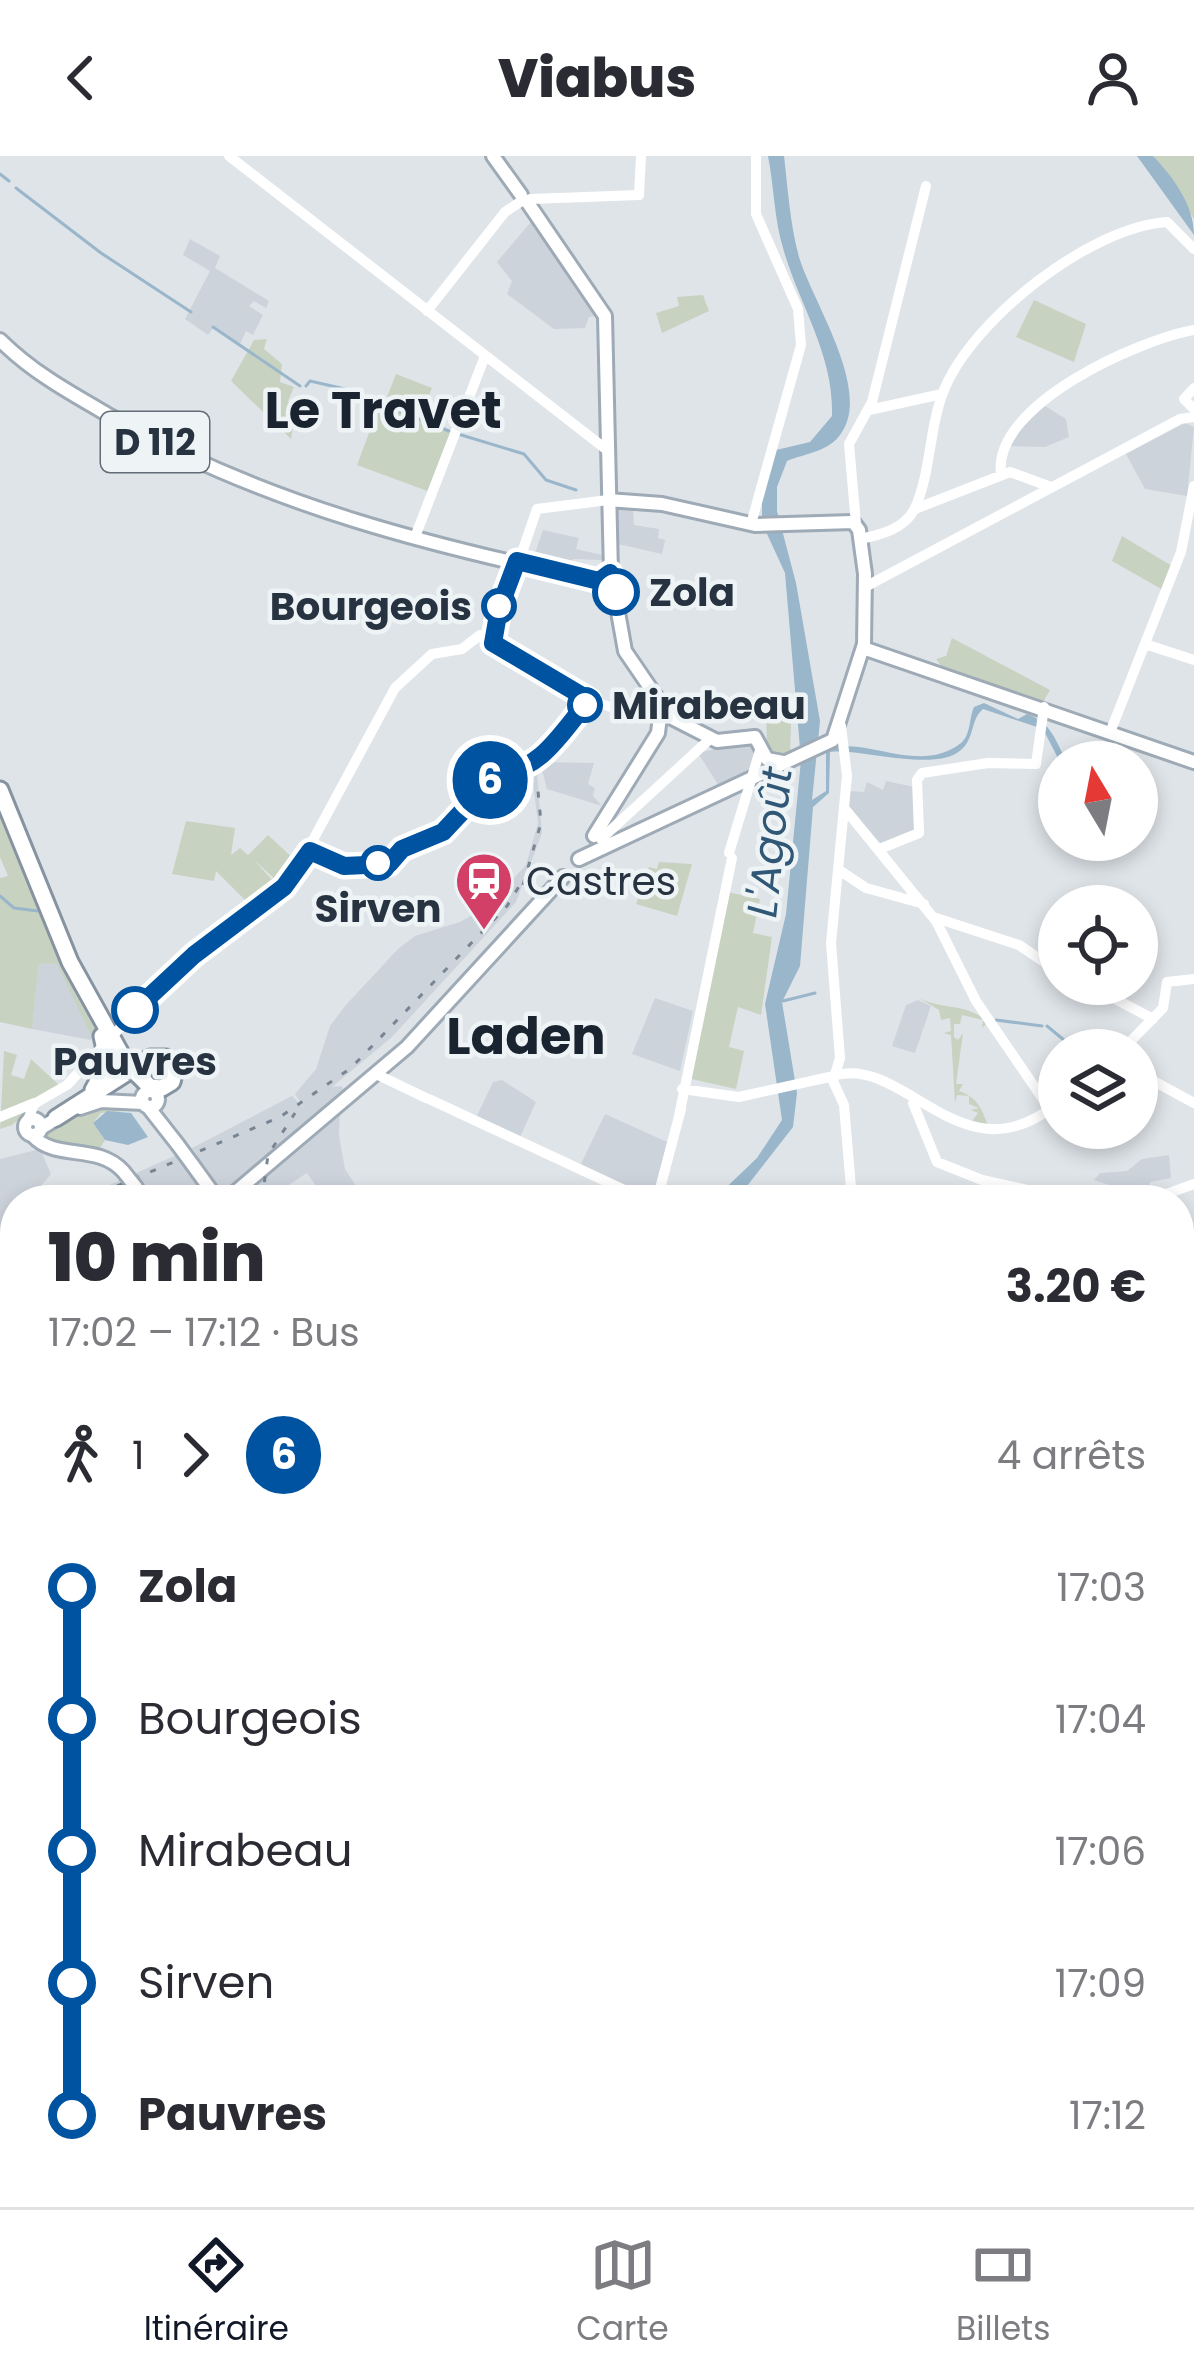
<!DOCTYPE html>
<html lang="fr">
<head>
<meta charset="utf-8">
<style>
	:root { --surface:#fff; --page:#f2f2f3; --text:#2b2b33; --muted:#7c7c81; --line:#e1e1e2; --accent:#111827 }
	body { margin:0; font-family:Poppins,sans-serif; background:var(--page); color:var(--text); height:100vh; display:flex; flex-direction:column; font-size:45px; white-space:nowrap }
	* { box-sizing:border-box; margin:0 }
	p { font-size:39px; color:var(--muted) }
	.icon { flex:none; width:66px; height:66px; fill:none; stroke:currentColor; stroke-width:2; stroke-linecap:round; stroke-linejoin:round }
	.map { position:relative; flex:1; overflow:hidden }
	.details { position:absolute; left:0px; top:1029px; width:1194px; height:1023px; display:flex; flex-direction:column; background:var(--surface); border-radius:48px 48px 0 0; box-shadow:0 6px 18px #0003 }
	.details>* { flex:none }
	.badge { padding:0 24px; border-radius:39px; font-size:42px; line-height:78px }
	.needle { width:78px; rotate:350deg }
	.fabs { position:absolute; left:1038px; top:585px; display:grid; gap:24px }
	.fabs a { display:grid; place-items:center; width:120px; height:120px; border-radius:50%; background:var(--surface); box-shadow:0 6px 18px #0003; font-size:60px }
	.map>.badge { position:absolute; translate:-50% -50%; box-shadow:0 0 0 6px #fff }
	.legs { display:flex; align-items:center; gap:18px; height:132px; padding:0 48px; font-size:39px }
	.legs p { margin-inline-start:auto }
	.headline { display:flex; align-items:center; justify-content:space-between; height:204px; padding:0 48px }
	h1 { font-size:66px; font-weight:800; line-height:90px }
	ul { padding:0 48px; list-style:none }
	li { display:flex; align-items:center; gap:42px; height:132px; font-size:45px }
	li i { display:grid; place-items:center; width:18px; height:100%; margin:0 15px; background:currentColor }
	li i::after { content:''; width:30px; height:30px; margin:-15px; border:9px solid; border-radius:50%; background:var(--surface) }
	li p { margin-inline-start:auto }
	li:first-child i { background:linear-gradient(#0000 50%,currentColor 0) }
	li:last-child i { background:linear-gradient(currentColor 50%,#0000 0) }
	header { display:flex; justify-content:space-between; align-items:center; height:156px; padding:0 48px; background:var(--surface); font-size:54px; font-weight:800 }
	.tab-bar { display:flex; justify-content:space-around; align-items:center; height:168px; border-top:3px solid var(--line); background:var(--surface); font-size:33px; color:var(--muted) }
	.tab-bar a { display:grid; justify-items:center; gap:6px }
	.tab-bar .selected { color:var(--accent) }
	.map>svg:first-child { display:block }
	.built { fill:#cdd3db }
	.green { fill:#c7d3c0 }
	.water { fill:#99b6ca }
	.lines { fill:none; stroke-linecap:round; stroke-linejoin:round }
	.stream { stroke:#99b6ca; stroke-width:3 }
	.primary-casing { stroke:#9eaab5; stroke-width:18 }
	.highway-casing { stroke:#8693a0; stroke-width:21 }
	.secondary { stroke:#fff; stroke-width:10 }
	.primary { stroke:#fff; stroke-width:12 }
	.highway { stroke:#fff; stroke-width:15 }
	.rail { stroke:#788593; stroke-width:3; stroke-dasharray:6 12; stroke-linecap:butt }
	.primary-bridge-casing { stroke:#9eaab5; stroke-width:18; stroke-linecap:butt }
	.highway-bridge-casing { stroke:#8693a0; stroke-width:21; stroke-linecap:butt }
	.primary-bridge { stroke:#fff; stroke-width:12 }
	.highway-bridge { stroke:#fff; stroke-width:15 }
	.line-1-casing { stroke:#fff; stroke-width:27 }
	.line-1 { stroke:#0053a0; stroke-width:18 }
	.stop-1-dot { fill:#fff; stroke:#0053a0; stroke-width:6 }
	.labels { text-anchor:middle; stroke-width:9; stroke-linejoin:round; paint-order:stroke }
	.shield { fill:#eef3f6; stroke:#636d77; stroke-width:3 }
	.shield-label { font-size:36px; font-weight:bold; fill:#273340 }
	.stop-label { font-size:39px; font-weight:bold; fill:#273340; stroke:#eef3f6; text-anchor:start }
	.poi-label { font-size:39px; fill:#273340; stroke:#eef3f6; text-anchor:start }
	.water-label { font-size:42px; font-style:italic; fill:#305775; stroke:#eef3f6 }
	.district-label { font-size:51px; font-weight:bold; fill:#1a2431; stroke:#eef3f6 }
</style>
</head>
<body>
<header><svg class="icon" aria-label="back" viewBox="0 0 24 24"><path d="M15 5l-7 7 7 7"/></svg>Viabus<svg class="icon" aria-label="person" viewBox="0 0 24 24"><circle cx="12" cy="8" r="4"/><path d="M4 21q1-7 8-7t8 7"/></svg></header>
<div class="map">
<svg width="1194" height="2051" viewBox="0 0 1194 2051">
	<rect width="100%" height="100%" fill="#dfe4e9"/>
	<path class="built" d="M535,61L602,159L589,161L585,172L554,173L507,138L512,125L497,106Z
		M190,83L220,100L215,112L269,145L266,152L254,145L249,150L263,159L253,179L246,175L240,188L214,171L208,179L185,163L210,115L183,99Z
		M1045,250L1066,263L1069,281L1045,291L1009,290L1010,282Z
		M1185,267L1194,271L1187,340L1145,333L1126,298Z
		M617,353H633L634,369L659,373L658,382L665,384L662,398L618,388Z
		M543,374L579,382L576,393L602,399L603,404L573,403L570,415L532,406Z
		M749,585L755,594L747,621L721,633L698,597Z
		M540,606L594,607L588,628L595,632L593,640L602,650L547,633Z
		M537,618L542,677L516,746L392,881L332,931L341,930L350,940L340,948L339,980L345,1013L358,1033L339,1042L321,1037L307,1017L266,1044H221L191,1002L197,999L192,992L292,940L304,952L295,938L316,913L330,870L345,850L398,793L415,780L460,766L488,750L526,709L538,667L532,619Z
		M886,625L914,631L918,677L883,690L847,649L849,635L864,636L867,626L883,634Z
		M39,806L58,808L93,875L91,884L32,873Z
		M655,842L693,855L680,915L632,898Z
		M918,844L931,850L915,897L892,890L906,849Z
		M502,924L536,946L520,981L476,962L493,926Z
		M605,958L667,986L656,1032L642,1039L580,1010Z
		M40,993L51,1018L35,1037L15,1046V1474L10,1460L0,1456V1003Z
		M181,997L215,1044H126V1030L76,1044Z
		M1169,999L1171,1022L1150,1026L1149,1031L1113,1035L1112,1030L1094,1024L1100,1017L1127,1015L1142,1003Z"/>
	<path class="green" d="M1153,0H1194V63Z
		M703,139L709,155L662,177L656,157L679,150L677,141Z
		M1034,144L1086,168L1074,206L1016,181Z
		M267,183L264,193L282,208L280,226L294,231L288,245L296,253L291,283L231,225L254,184Z
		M396,218L432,232L423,255L387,241Z
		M380,248L453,278L430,336L357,309Z
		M1122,380L1172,410L1163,434L1112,405Z
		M952,482L1050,534L1042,548L942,511L936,503L946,500Z
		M792,539L790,598L767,599L766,544Z
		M0,656L75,837L103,887L96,890L57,808L39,807L32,873L0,866V722L8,720L0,701Z
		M186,665L235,672L231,699L240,692L248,699L268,679L296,705L277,725L253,703L276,728L252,751L216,715L214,725L172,718Z
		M659,706L692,708L677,760L636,748L649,711L657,713Z
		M727,736L760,743L753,777L772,781L761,859L738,851L729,891L744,895L736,933L687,922Z
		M919,842C945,855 965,846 988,866L982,872L983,864L962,859L960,868H954V881L958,884L963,877L956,928H963L959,935C979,942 982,954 989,972L972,965L978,957L971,954L979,952L969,948V940L957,939L955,947L951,879L944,877L951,875L950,862L941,864L939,854Z
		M4,895L17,899L11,919L24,923L31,903L60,930L12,969L0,973Z
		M136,945L153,962L125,949L116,951L125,955L101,957L93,967L105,984L100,992L53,990L42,983L45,970L86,951Z
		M298,2037H353L375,2051H299L288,2042Z"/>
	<path class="water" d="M768,0H784C788,34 790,68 799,101C812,145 871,232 842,276C830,296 806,297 787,305L777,331V355L796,427L820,565L812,644L826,635V593C864,579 919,620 961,587C971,579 969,562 974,551L984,547L1018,563L1027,558C1052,567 1055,584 1067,606H1060L1043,573L983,553C970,564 975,582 961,594C935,617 861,592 830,596L829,637L813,651L800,810L782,846L797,937L793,971L736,1044H713L757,1002L782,964L765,848L786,758L801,604L785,417L762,367V339L776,294L810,286L832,260C834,198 799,149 783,92C774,62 774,30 768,0Z
		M1137,0H1153C1173,21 1194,49 1194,79Z
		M107,955L131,957L148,981L128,989L105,984L93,967Z"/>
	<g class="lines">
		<path class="stream" d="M0,18L9,25
			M16,32L101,97L191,156
			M213,171L300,230
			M306,230L310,225L345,233L449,275
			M458,278L524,298L546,324L576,334
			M0,740L14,752L38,755
			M783,845L815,837
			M996,864L1042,870
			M1047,870L1076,894"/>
		<defs>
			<path id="primary" d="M493,0L521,39
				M528,47L605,160L611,417L625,495L670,561L717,585L755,581L767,603L783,606
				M0,184C33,217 72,238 112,261C267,350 438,392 611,428
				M863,492L1194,606
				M594,680L658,577L661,552
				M579,703L833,584L864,488L865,418L859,374L853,366L755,369L662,348L608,344
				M142 943a8 8 0 1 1 16 0a8 8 0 1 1-16 0Z
				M80,952L101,945L143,947
				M149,952L178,989
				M25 971a8 8 0 1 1 16 0a8 8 0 1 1-16 0Z
				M41,972L61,960
				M33,980C56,1005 97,987 123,1015
				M192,1008L218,1044
				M135,1030L144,1044
				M226,1044L407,891L563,721
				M0,1136L15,1131
				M1179,1702L1194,1707"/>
			<path id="highway" d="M0,634L70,806L126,907
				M93,934L108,907L102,880
				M56,962L150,902H166L175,914L172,926L162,932L150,931L137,918"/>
		</defs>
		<use href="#primary" class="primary-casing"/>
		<use href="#highway" class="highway-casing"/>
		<path class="secondary" d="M229,0L607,294
			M530,43L639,39L641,0
			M427,155L505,56L520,46
			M1194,232L1184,243L1194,253
			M869,254L942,238
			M1001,318C992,249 1138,184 1194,174
			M915,353L1010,316L1051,331
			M751,368L801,189L798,153L756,58V0
			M856,368L849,288L872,246L926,30
			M415,381L485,200
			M860,383C880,379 905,373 915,352C931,317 929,271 944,234C973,163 1090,71 1167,66L1194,93
			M865,431L1180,263L1194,261
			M492,483L537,353L608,344
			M492,483C509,520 625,563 665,560
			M1145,488L1194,504
			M841,570L847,620L831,787L840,902L833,925L844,949L852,1044
			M1111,574L1181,396L1194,330
			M845,653L936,765L976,845L1051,955
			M601,683L711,582
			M882,692L919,677L917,624L922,617L988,607L1036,608L1044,551
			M729,697L761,591
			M839,714L866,732L924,748
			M933,761L1019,789L1059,816
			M1087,828L1153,863
			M113,879L194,799L293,721L395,532L432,498L462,493L480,479L492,483
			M1122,894L1163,852L1167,826L1194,823
			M1137,916L1194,947
			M376,918L426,942
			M836,919C905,901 961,1020 1051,952
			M682,933L739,941L834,920
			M429,943L646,1044
			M913,947L937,1006L982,1024L1073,1044
			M679,960L732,702
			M0,961L34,947
			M28,964L34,948L67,929L104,889
			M658,1040L681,953
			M1150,1044L1194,1028
			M1179,1306L1194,1311
			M0,1652L15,1651
			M1179,1934L1194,1944
			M542,2037L549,2051"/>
		<use href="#primary" class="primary"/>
		<use href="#highway" class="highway"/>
		<path class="rail" d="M523,729L541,667L537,624
			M84,1044L280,961L351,912L507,750L529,714
			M262,1044L268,999L295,957
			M0,1082L15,1075
			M738,2037L755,2051"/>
		<defs>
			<path id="primary-bridge" d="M178,989L192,1008
				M123,1015L135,1030"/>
			<path id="highway-bridge" d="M128,906L137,918"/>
		</defs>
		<use href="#primary-bridge" class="primary-bridge-casing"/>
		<use href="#highway-bridge" class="highway-bridge-casing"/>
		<use href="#primary-bridge" class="primary-bridge"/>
		<use href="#highway-bridge" class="highway-bridge"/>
	</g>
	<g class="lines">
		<defs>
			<path id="line-1" d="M135,854L194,799L284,731L310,695L344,710L389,708L402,693L443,676L500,615C539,618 564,573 589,544L493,487L499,453L517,405L599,425L610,417L616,436"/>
		</defs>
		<use href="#line-1" class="line-1-casing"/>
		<use href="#line-1" class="line-1"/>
	</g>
	<defs>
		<symbol id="station-pin" viewBox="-11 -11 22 30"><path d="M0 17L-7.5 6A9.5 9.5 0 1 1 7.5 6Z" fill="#d23f67" stroke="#eef3f6"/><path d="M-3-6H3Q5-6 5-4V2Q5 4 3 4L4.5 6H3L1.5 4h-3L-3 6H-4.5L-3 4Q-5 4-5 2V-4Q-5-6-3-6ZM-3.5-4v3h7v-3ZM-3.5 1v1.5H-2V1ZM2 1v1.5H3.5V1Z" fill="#fff"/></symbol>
	</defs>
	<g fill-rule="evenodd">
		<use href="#station-pin" x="451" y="692" width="66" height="90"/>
	</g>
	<g class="stop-1-dot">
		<circle cx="616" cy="436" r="21"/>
		<circle cx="499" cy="450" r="15"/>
		<circle cx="585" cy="549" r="15"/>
		<circle cx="378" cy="707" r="15"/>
		<circle cx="135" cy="854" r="21"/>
	</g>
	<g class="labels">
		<rect class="shield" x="101" y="256" width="108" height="60" rx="9"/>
		<g class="shield-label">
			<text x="155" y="299">D 112</text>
		</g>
		<g class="stop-label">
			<text x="649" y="450">Zola</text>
			<text x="472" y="464" text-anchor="end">Bourgeois</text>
			<text x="612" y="563">Mirabeau</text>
			<text x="378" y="766" text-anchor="middle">Sirven</text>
			<text x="135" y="919" text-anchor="middle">Pauvres</text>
		</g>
		<g class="poi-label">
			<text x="526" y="739">Castres</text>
		</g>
		<g class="water-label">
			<text transform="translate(769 686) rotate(-84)" y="15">L'Agoût</text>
		</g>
		<g class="district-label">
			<text x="383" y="272">Le Travet</text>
			<text x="526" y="898">Laden</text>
		</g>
	</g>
</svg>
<div class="fabs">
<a><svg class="needle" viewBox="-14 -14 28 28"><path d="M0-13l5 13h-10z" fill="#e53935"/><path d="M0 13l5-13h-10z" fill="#7c7c81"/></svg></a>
<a><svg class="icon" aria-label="locate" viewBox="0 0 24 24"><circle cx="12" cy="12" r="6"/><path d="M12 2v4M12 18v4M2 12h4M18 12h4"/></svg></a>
<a><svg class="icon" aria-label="layers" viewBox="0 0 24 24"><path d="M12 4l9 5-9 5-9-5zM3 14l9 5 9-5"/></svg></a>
</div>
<b class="badge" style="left:490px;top:624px;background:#0053a0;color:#fff">6</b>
<section class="details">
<div class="headline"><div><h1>10 min</h1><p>17:02 – 17:12 · Bus</p></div><b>3.20 €</b></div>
<div class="legs"><svg class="icon" aria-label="walk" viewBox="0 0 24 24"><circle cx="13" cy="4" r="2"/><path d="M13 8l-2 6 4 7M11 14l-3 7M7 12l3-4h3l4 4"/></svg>1<svg class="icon" aria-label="forward" viewBox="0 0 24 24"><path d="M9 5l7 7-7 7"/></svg><b class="badge" style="background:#0053a0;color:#fff">6</b><p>4 arrêts</p></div>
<ul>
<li><i style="color:#0053a0"></i><b>Zola</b><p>17:03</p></li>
<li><i style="color:#0053a0"></i><span>Bourgeois</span><p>17:04</p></li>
<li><i style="color:#0053a0"></i><span>Mirabeau</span><p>17:06</p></li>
<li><i style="color:#0053a0"></i><span>Sirven</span><p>17:09</p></li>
<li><i style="color:#0053a0"></i><b>Pauvres</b><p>17:12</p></li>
</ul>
</section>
</div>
<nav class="tab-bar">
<a class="selected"><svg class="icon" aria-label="directions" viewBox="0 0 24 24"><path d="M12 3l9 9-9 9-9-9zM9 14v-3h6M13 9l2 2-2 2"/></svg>Itinéraire</a>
<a><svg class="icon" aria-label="map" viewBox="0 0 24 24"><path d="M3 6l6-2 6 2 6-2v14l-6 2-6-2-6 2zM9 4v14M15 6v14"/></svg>Carte</a>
<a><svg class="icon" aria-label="tickets" viewBox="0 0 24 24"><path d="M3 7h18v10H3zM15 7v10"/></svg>Billets</a>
</nav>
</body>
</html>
